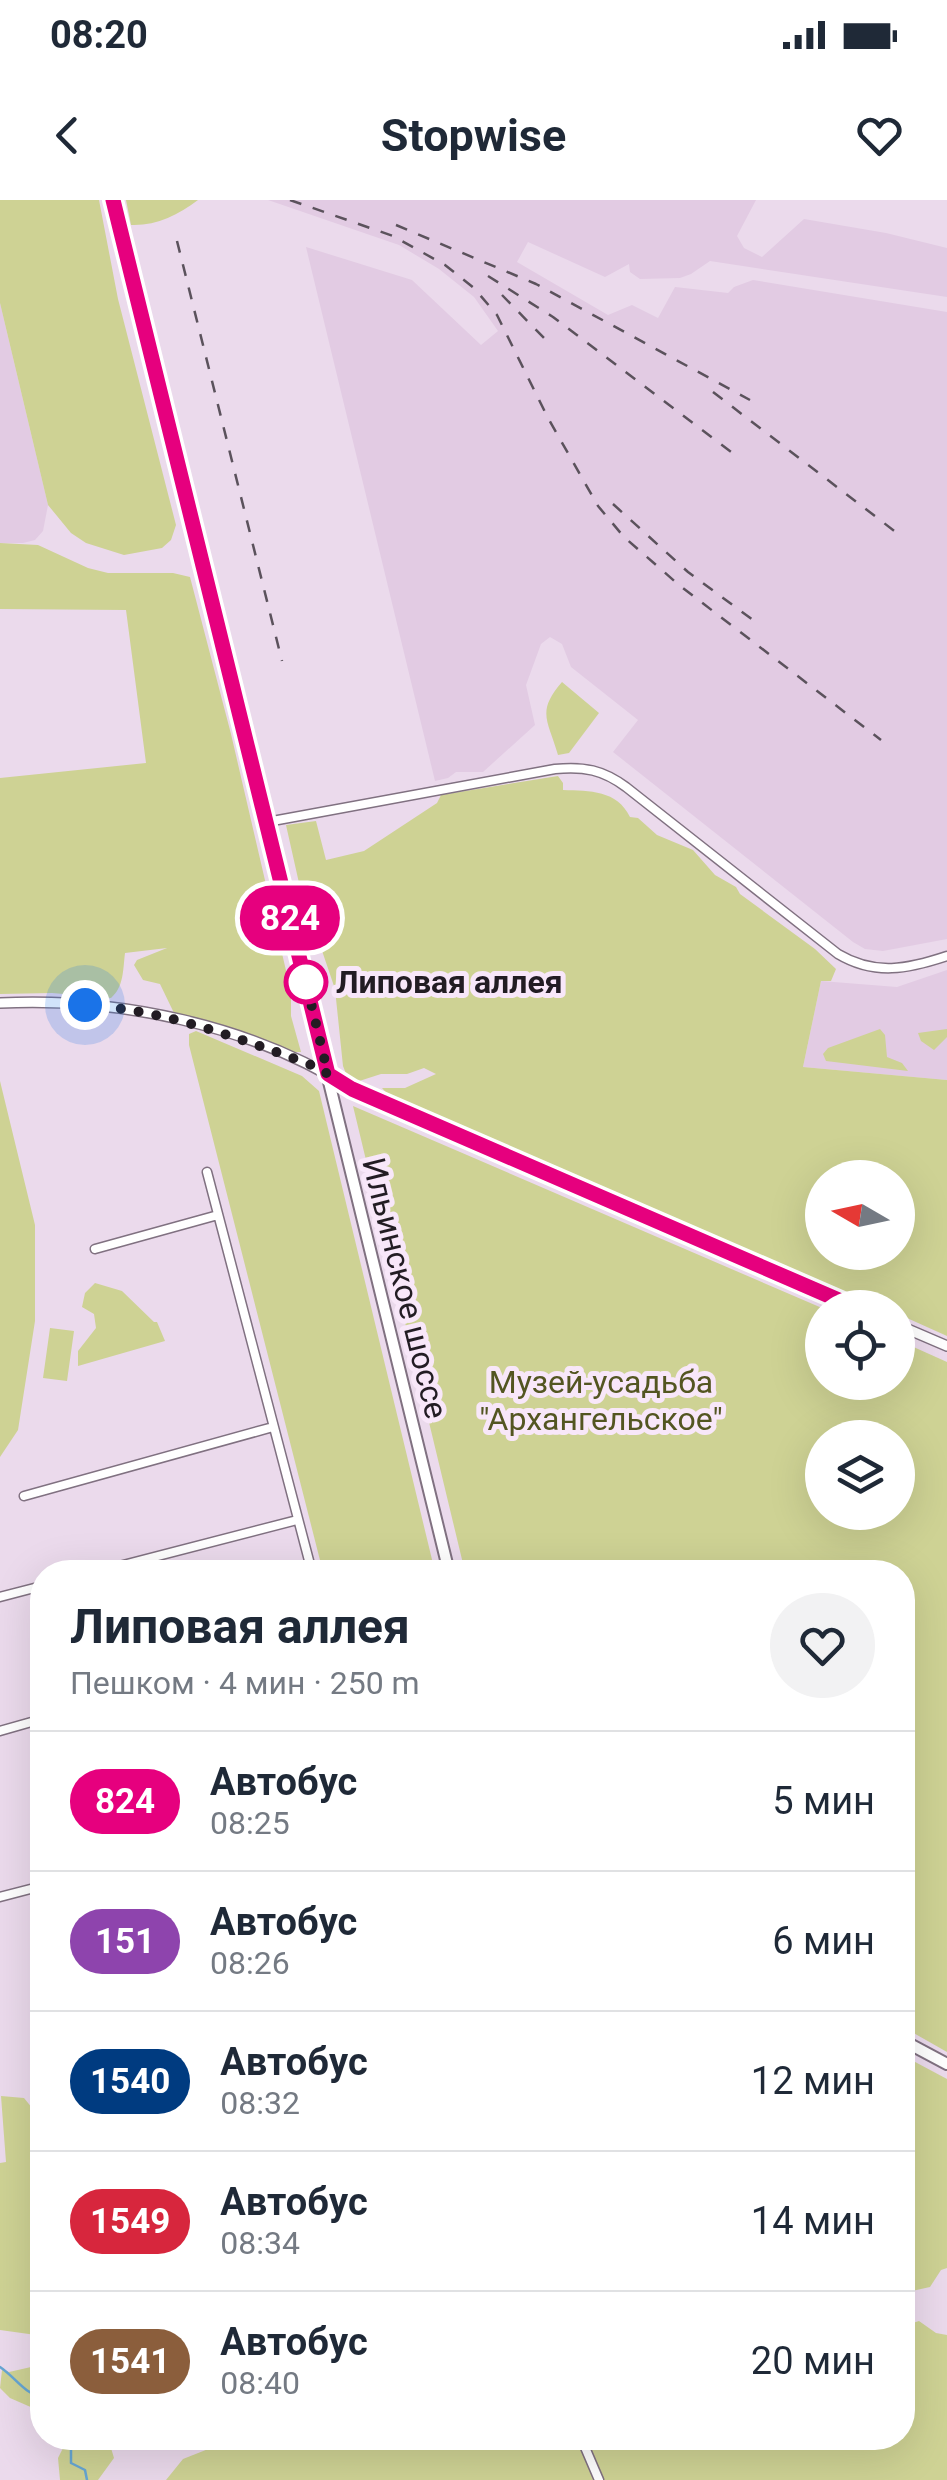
<!DOCTYPE html>
<html lang="ru">
<head>
<meta charset="utf-8">
<style>
	:root { --surface:#fff; --page:#f2f2f3; --text:#1f2937; --muted:#747a83; --line:#e0e1e3 }
	body { margin:0; font-family:Roboto,sans-serif; background:var(--page); color:var(--text); height:100vh; display:flex; flex-direction:column; font-size:38px; white-space:nowrap }
	* { box-sizing:border-box; margin:0 }
	p { font-size:32px; color:var(--muted) }
	.icon { flex:none; width:55px; height:55px; fill:none; stroke:currentColor; stroke-width:2; stroke-linecap:round; stroke-linejoin:round }
	.map { position:relative; flex:1; overflow:hidden }
	.details { position:absolute; left:30px; top:1360px; width:885px; height:890px; display:flex; flex-direction:column; background:var(--surface); border-radius:40px; box-shadow:0 10px 40px #0002 }
	.details>* { flex:none }
	.badge { padding:0 20px; border-radius:32px; font-size:35px; line-height:65px }
	.needle { width:65px; rotate:279deg }
	.fabs { position:absolute; left:805px; top:960px; display:grid; gap:20px }
	.fabs a { display:grid; place-items:center; width:110px; height:110px; border-radius:50%; background:var(--surface); box-shadow:0 10px 40px #0002; font-size:50px }
	.you { position:absolute; width:50px; height:50px; margin:-25px; border:8px solid #fff; border-radius:50%; background:#1a73e8; box-shadow:0 0 0 15px #1a73e833 }
	.map>.badge { position:absolute; translate:-50% -50%; box-shadow:0 0 0 5px #fff }
	.round { display:grid; place-items:center; flex:none; width:105px; height:105px; border-radius:52px; background:var(--page) }
	.overview { display:flex; align-items:center; justify-content:space-between; height:170px; padding:0 40px }
	h1 { font-size:48px; font-weight:700; line-height:75px }
	ul { padding:0; list-style:none }
	li { display:flex; align-items:center; gap:30px; height:140px; padding:0 40px; border-top:2px solid var(--line) }
	li div { flex:1 }
	li b { display:block; font-size:38px }
	li em { font-style:normal }
	li .badge { min-width:110px; font-weight:700; text-align:center }
	.status { display:flex; justify-content:space-between; align-items:center; height:70px; padding:0 50px; background:var(--surface); direction:ltr }
	.status svg { height:28px; fill:currentColor }
	header { display:flex; justify-content:space-between; align-items:center; height:130px; padding:0 40px; background:var(--surface); font-size:45px; font-weight:700 }
	.map>svg:first-child { display:block }
	.built { fill:#e2cbe3 }
	.green { fill:#ced294; fill-rule:evenodd }
	.lines { fill:none; stroke-linecap:round; stroke-linejoin:round }
	.stream { stroke:#66a6d3; stroke-width:2.5 }
	.minor-casing { stroke:#807181; stroke-width:11 }
	.tertiary-casing { stroke:#807181; stroke-width:12 }
	.secondary-casing { stroke:#807181; stroke-width:14 }
	.minor { stroke:#fff; stroke-width:8 }
	.tertiary { stroke:#fff; stroke-width:9 }
	.secondary { stroke:#fff; stroke-width:10 }
	.rail { stroke:#5b525c; stroke-width:2.5; stroke-dasharray:12 12; stroke-linecap:butt }
	.line-casing { stroke:#fff; stroke-width:22 }
	.line { stroke:#e6007e; stroke-width:15 }
	.walk { stroke:#221c23; stroke-width:10; stroke-dasharray:0 18 }
	.stop-dot { fill:#fff; stroke:#e6007e; stroke-width:5 }
	.labels { text-anchor:middle; stroke-width:10; stroke-linejoin:round; paint-order:stroke }
	.stop-label { font-size:32px; font-weight:bold; fill:#221c23; stroke:#f8e7f9; text-anchor:start }
	.street-label { font-size:32px; fill:#221c23; stroke:#f8e7f9 }
	.park-label { font-size:32px; fill:#535521; stroke:#f8e7f9 }
</style>
</head>
<body>
<div class="status"><b>08:20</b><svg viewBox="0 0 49 12"><path d="M0 12V9h3v3zM5 12V6h3v6zM10 12V3h3v9zM15 12V0h3v12zM26 1h20v11H26zM47 4h2v5h-2z"/></svg></div>
<header><svg class="icon" aria-label="back" viewBox="0 0 24 24"><path d="M15 5l-7 7 7 7"/></svg>Stopwise<svg class="icon" aria-label="heart" viewBox="0 0 24 24"><path d="M12 20l-8-8c-3-5 5-10 8-4 3-6 11-1 8 4z"/></svg></header>
<div class="map">
<svg width="947" height="2280" viewBox="0 0 947 2280">
	<rect width="100%" height="100%" fill="#ebdaec"/>
	<path class="built" d="M268,0H756L737,36L744,48L762,57L804,19L886,33L947,48V97L710,61L691,74L680,78L640,79L630,72L629,64L605,77L528,42L517,62L608,115L632,105L658,118L675,87L728,93L734,87L753,80L947,112V739L883,751L865,749L853,742L613,552L638,520L571,467L562,444L550,437L541,444L526,485L535,525L483,572H456L448,578L435,581L306,47L412,80L481,145L498,131L474,97L439,69L399,45Z
		M0,103L48,305L43,331L35,340L23,343H0Z
		M947,770V880L803,867L821,781L897,787Z"/>
	<path class="green" d="M0,0H99L118,99L176,325L171,340L162,348L124,355L86,343L71,333L48,305L0,103Z
		M126,0H198C178,15 156,26 131,25Z
		M0,343L38,345L88,368L108,373H173L190,377L231,534L291,792V816L301,852H291L174,813L160,784L143,780L134,765L137,760L167,748L125,753C123,769 124,787 111,798L52,793L0,794V578L146,563L126,410L0,409Z
		M562,482L599,513L569,553L558,555C548,520 536,512 562,482Z
		M558,576L563,583V590C590,591 617,590 630,617L638,618L657,635L693,650L715,675L736,687L740,694L815,749L836,769L831,781H821L803,867L947,880V1136L898,1114V1108L881,1107L390,897L382,888H405L436,874L424,868L407,874H381L350,884L343,866L335,789L299,683L286,625L316,621L326,660L364,651L437,603L441,595ZM822,978H898V1052H822Z
		M880,829L885,835L887,857L902,863L908,871L826,861L823,854L828,848Z
		M947,829V837L934,850L921,841L918,833Z
		M196,831L302,876L319,891L435,1372H323L189,845V834Z
		M0,881L35,1025V1121L18,1230L0,1257Z
		M353,906L822,1108V1182H898V1140L947,1162V1852L903,1827L902,1372H465ZM822,1238H898V1312H822Z
		M95,1083L122,1091L154,1122H157L165,1141L78,1166V1151L96,1128L94,1114L82,1107L85,1093Z
		M50,1128L74,1131L67,1181L43,1178Z
		M902,1855L947,1879V2068L941,2070L930,2087L903,2093Z
		M1,1896L24,1898L37,1914L42,1934V2097L36,2135L0,2130V1963L6,1962Z
		M919,2121L936,2133L947,2135V2280H166L183,2259L236,2238H902L903,2126Z
		M31,2167L42,2169V2212L10,2198L0,2188L2,2170L9,2172Z
		M68,2238H108L114,2258L98,2280H60L58,2258Z"/>
	<g class="lines">
		<path class="stream" d="M0,2167C15,2177 23,2192 42,2198
			M77,2238L71,2247V2263L85,2270L87,2280"/>
		<defs>
			<path id="minor" d="M267,622L555,569C584,566 603,570 626,587L838,754C875,776 908,769 947,756
				M207,972L312,1372
				M95,1049L218,1015
				M24,1296L273,1227
				M96,1372L297,1320
				M0,1397L42,1386
				M0,1531L42,1519
				M0,1697L42,1686
				M581,2238L599,2280"/>
			<path id="tertiary" d="M0,803C118,797 251,825 352,889L857,1108
				M898,1125L947,1146"/>
			<path id="secondary" d="M113,0L449,1372
				M902,1840L947,1864"/>
		</defs>
		<use href="#minor" class="minor-casing"/>
		<use href="#tertiary" class="tertiary-casing"/>
		<use href="#secondary" class="secondary-casing"/>
		<use href="#minor" class="minor"/>
		<use href="#tertiary" class="tertiary"/>
		<use href="#secondary" class="secondary"/>
		<path class="rail" d="M290,0L393,36L445,65L474,88L497,115L548,218L598,306L624,337L679,385L881,540
			M396,25L536,84L750,200
			M177,41L282,461
			M488,76L553,117L739,258
			M502,95L544,138
			M713,192L897,333
			M613,304L688,372L757,423"/>
	</g>
	<g class="lines">
		<defs>
			<path id="line" d="M113,0L328,874L352,889L857,1108"/>
		</defs>
		<use href="#line" class="line-casing"/>
		<use href="#line" class="line"/>
		<path class="walk" d="M85,805C165,810 235,837 309,864L328,874L306,782"/>
	</g>
	<circle class="stop-dot" cx="306" cy="782" r="20"/>
	<g class="labels">
		<g class="stop-label">
			<text x="336" y="793">Липовая аллея</text>
		</g>
		<g class="street-label">
			<text transform="translate(405 1088) rotate(76)" y="11">Ильинское шоссе</text>
		</g>
		<g class="park-label">
			<text x="601" y="1193">Музей-усадьба<tspan x="601" dy="37">"Архангельское"</tspan></text>
		</g>
	</g>
</svg>
<div class="fabs">
<a><svg class="needle" viewBox="-14 -14 28 28"><path d="M0-13l5 13h-10z" fill="#e53935"/><path d="M0 13l5-13h-10z" fill="#747a83"/></svg></a>
<a><svg class="icon" aria-label="locate" viewBox="0 0 24 24"><circle cx="12" cy="12" r="6"/><path d="M12 2v4M12 18v4M2 12h4M18 12h4"/></svg></a>
<a><svg class="icon" aria-label="layers" viewBox="0 0 24 24"><path d="M12 4l9 5-9 5-9-5zM3 14l9 5 9-5"/></svg></a>
</div>
<div class="you" style="left:85px;top:805px"></div>
<b class="badge" style="left:290px;top:718px;background:#e6007e;color:#fff">824</b>
<section class="details">
<div class="overview"><div><h1>Липовая аллея</h1><p>Пешком · 4 мин · 250 m</p></div><a class="round"><svg class="icon" aria-label="heart" viewBox="0 0 24 24"><path d="M12 20l-8-8c-3-5 5-10 8-4 3-6 11-1 8 4z"/></svg></a></div>
<ul>
<li><span class="badge" style="background:#e6007e;color:#fff">824</span><div><b>Автобус</b><p>08:25</p></div><em>5 мин</em></li>
<li><span class="badge" style="background:#8e44ad;color:#fff">151</span><div><b>Автобус</b><p>08:26</p></div><em>6 мин</em></li>
<li><span class="badge" style="background:#003b80;color:#fff">1540</span><div><b>Автобус</b><p>08:32</p></div><em>12 мин</em></li>
<li><span class="badge" style="background:#d7263d;color:#fff">1549</span><div><b>Автобус</b><p>08:34</p></div><em>14 мин</em></li>
<li><span class="badge" style="background:#8b5e3c;color:#fff">1541</span><div><b>Автобус</b><p>08:40</p></div><em>20 мин</em></li>
</ul>
</section>
</div>
</body>
</html>
